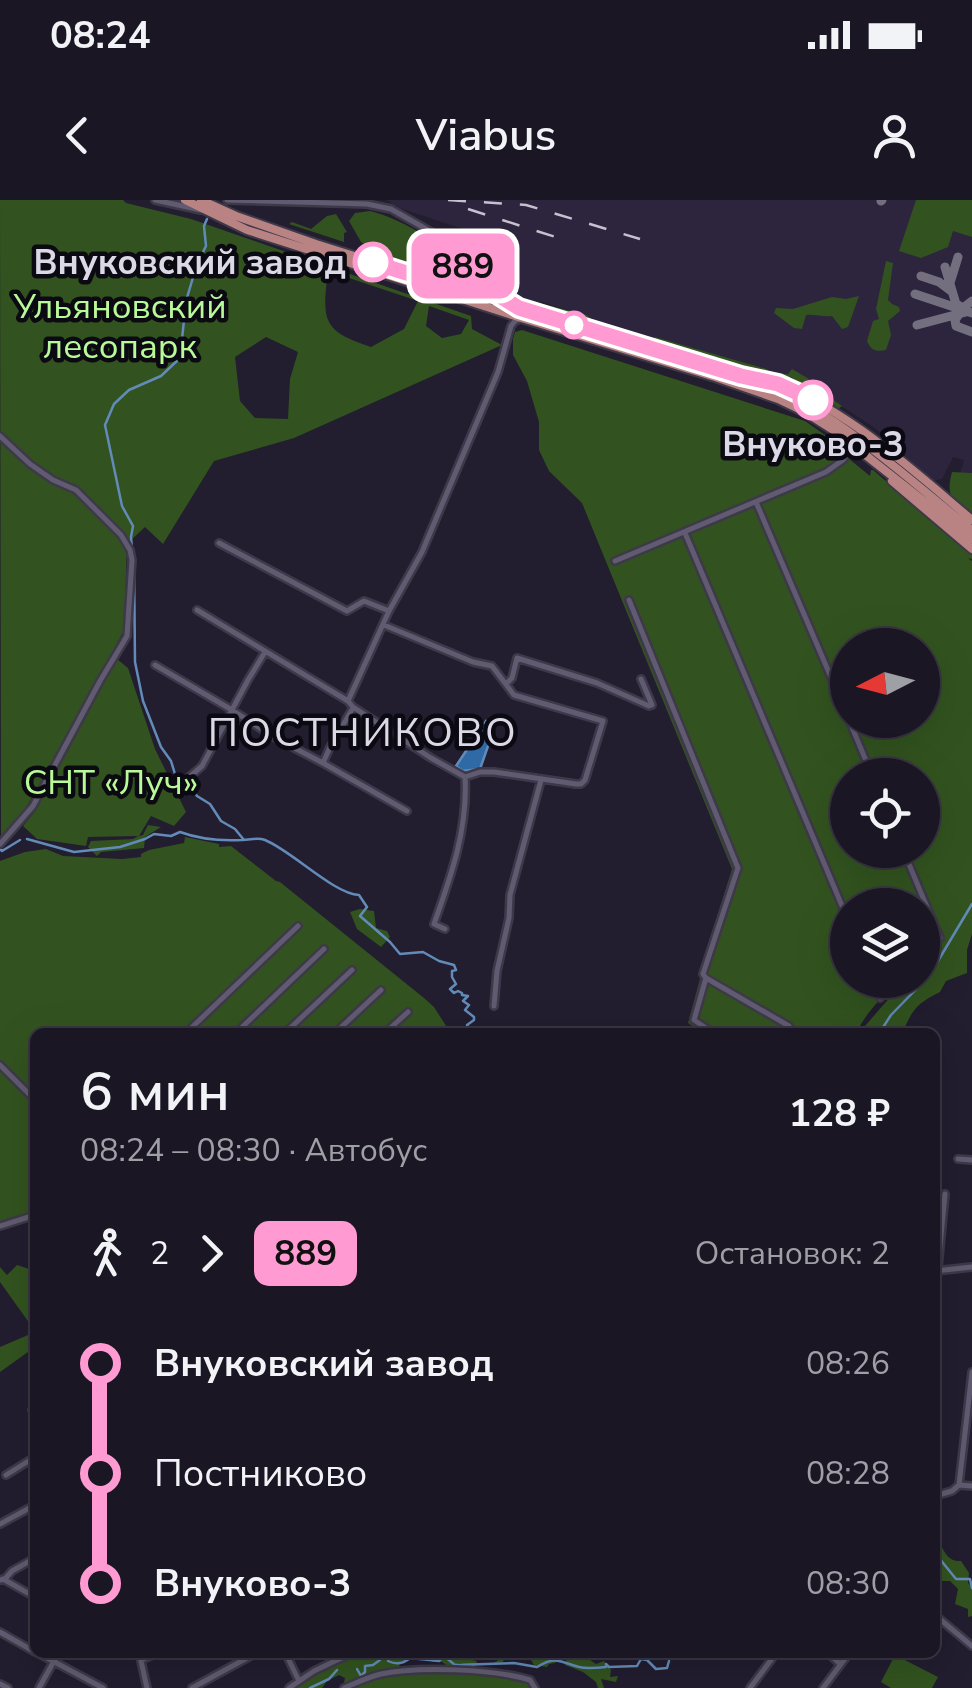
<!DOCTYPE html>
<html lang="ru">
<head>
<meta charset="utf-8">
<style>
	:root { --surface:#1a1623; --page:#231f2b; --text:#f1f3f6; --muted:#9f9fa6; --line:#383541 }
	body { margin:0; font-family:"Nunito Sans",sans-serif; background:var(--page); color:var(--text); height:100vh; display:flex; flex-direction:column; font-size:38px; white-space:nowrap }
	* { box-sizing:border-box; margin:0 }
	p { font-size:32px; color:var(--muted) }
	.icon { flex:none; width:55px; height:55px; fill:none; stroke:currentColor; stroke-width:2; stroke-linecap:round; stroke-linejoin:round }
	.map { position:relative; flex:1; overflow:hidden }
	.details { position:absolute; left:30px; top:828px; width:910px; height:630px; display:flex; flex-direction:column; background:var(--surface); border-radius:15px; box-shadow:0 10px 40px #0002,0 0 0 2px var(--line) }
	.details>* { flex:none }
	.badge { padding:0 20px; border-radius:15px; font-size:35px; line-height:65px }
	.needle { width:65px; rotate:264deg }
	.controls { position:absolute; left:830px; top:428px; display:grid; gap:20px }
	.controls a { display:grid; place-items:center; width:110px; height:110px; border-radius:50%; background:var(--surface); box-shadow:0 10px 40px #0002,0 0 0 2px var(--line); font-size:50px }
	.map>.badge { position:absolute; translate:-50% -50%; box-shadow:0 0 0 5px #fff }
	.legs { display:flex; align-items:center; gap:15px; height:110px; padding:0 50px; font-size:32px }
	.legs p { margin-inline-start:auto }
	.summary { display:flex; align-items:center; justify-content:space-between; height:170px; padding:0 50px }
	h1 { font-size:55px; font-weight:600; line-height:75px }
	ul { padding:0 50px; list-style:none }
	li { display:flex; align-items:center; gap:35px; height:110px; font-size:38px }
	li i { display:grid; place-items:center; width:15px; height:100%; margin:0 12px; background:currentColor }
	li i::after { content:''; width:25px; height:25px; margin:-12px; border:8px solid; border-radius:50%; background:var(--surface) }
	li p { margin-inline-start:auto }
	li:first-child i { background:linear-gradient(#0000 50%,currentColor 0) }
	li:last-child i { background:linear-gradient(currentColor 50%,#0000 0) }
	.status { display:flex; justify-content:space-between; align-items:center; height:70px; padding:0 50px; background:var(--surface); direction:ltr }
	.status svg { height:28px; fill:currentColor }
	header { display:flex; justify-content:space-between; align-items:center; height:130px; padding:0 50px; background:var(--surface); font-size:45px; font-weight:600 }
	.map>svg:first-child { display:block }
	.built { fill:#2c253d }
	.green { fill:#32531f; fill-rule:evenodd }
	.water { fill:#2f6aa6; stroke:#638bb9; stroke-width:2.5 }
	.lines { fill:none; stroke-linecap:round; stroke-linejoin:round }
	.stream { stroke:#638bb9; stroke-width:2.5 }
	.taxiway { stroke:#746f7f; stroke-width:9 }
	.minor-casing { stroke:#3e3949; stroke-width:10 }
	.major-casing { stroke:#3e3949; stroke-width:12 }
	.minor { stroke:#615b71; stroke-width:5 }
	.major { stroke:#ba8383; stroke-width:8 }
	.rail { stroke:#c5c1cf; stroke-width:2.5; stroke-dasharray:18 18; stroke-linecap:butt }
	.line-1-casing { stroke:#fff; stroke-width:22 }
	.line-1 { stroke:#ff9ad2; stroke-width:15 }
	.stop-1-dot { fill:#fff; stroke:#ff9ad2; stroke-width:5 }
	.labels { text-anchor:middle; stroke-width:9; stroke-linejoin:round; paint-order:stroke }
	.stop-label { font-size:35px; font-weight:bold; fill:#dcd9e6; stroke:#0b0911; text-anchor:end }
	.park-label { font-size:35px; fill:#b9fa98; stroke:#0b0911 }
	.quarter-label { font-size:40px; letter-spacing:2.5px; fill:#dcd9e6; stroke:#0b0911 }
</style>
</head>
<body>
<div class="status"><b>08:24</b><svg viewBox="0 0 49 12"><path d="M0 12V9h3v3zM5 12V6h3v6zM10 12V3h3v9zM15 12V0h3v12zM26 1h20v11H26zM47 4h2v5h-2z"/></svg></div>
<header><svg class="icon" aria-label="back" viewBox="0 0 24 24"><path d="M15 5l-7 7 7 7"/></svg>Viabus<svg class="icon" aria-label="person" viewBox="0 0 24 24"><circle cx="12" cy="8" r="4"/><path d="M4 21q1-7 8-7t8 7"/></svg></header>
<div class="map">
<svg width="972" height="1488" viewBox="0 0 972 1488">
	<rect width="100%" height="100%" fill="#221d2f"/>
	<path class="built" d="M385,0H972V273H960L964,260L953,257L942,279L932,281L906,259L905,253L872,226L819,192L820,189L791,170L789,174L767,172V169L683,145L653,139L593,121L587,115L540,102L534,103L515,97L508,98L482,70L468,51L475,33L390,5L391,2Z"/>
	<path class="green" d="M0,0H123L126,3L191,19L471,116L472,129L502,145L294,238L214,261L163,344L145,327L127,344L124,430L83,509L20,618L1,639ZM328,71L418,101L404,129L371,147C322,131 322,121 328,71ZM429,106L469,120L461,134L442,138L426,126ZM266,137L298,152L290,179L288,219L255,218L240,201L235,157Z
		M916,0H972V37L953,31L948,47L921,58L899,51Z
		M370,11C396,17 452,45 458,73L451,77H447L371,49L361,42L349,21L355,13Z
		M336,14L347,32L344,33V42L289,24L292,22L311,29L327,16Z
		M886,61L893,63L888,100L892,104L899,107L900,111L888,121L891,135L886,150C877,152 871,151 867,141L873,121L879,119L876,109Z
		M859,96L848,127L842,129L832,116C823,117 814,114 806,115L802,129L794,128L774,113L776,108L793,109L832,97L846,99Z
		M515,97L587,115L593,121L653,139L655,137L767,169L768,172L788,174L792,169L809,179L808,182L842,206L838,209L791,177L786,181L615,131L557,109L555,113L508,98Z
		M522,130L805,221L842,247L846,260L848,258L870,276L871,270H873L972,355V359L968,358L972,361V734L967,750V773L946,781L940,792C918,803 912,809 903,832H862L865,826L905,780H922V705H848V780H900C884,795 866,812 857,832H701L688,823L700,779L699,775L732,669L582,303L549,271L539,250V222L527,181L513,155V139L515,132ZM848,445H922V520H848ZM848,575H922V650H848Z
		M952,272L972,273V315C953,299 945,298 952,272Z
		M117,459L128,468L155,549L186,612L174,626L151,616L139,636L143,635L148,625L161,627L145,637L144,648L101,652L97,656L88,647L91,641L133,639L138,636L88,637L86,646L37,639L23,626L36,610Z
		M185,637L219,644V647L231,646L276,681L280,682L424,798L434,807L450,832H35V897L0,860V661L25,652L46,649L63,656L122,659L141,657V654L149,650L184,643Z
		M360,709L374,711L376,728L387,731L390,737L381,747L357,729L350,712Z
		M0,868L35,903V1013L0,1024Z
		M17,1065L35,1071V1131L0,1082V1067L7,1075Z
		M35,1132V1147L0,1172V1147Z
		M938,1341C945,1351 947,1362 961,1361L969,1373L968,1383L972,1387V1416L968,1417V1409L955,1404L958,1389L950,1381H942L935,1374V1343Z
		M347,1452L373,1453L374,1455L377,1453H399L400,1459L407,1454L406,1459L400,1462L399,1469L450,1468L442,1462H432V1457C447,1460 462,1458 477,1461L475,1466L459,1463L453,1468L509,1471L535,1481L537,1488H340L347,1485L344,1482L345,1478L339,1475L327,1481L322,1488H286L304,1477L311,1478C315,1473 340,1456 347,1452Z
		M479,1453L630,1452V1453L607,1458L558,1454L559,1458L555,1463L549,1464L547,1467L534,1465L531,1460L505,1458L502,1463L496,1464L494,1463L505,1455L501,1456Z
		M895,1455L938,1477L932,1488H891L881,1482Z
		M567,1458L590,1460L596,1464L604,1461L611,1470L610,1477L618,1476L616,1482L601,1479L604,1488H598L596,1482L583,1472L565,1465Z"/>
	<path class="water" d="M486,521L492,523L494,529L480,569L462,571L456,566Z"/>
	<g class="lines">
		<path class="stream" d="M132,348L131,337L133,326L122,306L105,225L114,204L129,190L161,176L180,158L186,101L197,64L206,46L204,26L207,19
			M134,361L135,462L143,501L161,547L171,561L175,574L183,578L197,596L210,604L221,621L235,629L244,640
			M27,639L74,652L120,647L145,639L154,634L171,636L180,632C199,639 222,641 242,640C251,640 257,637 265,640C292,651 334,694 359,695L367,707L360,716L390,742L400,754L423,752L439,761L454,765L456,770L452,771V777L456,784L450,789L454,793L458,791L462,793V795L468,796L463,801L469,805L465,810L474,817V820L467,825L469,829L479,830L480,832
			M0,649L2,651L20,640
			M880,832L891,815L929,776L972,704
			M935,1353L956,1379H970L972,1388
			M691,1452H696
			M388,1461C396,1465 403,1464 410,1458L439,1461L444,1456L455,1465L514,1463L537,1467C556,1455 560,1462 579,1467C587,1469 597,1468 606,1467V1464L609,1467L637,1466L641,1459L647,1460L656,1469L667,1468L669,1461
			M357,1469L361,1476L365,1472V1466L373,1465L380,1460
			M310,1488L329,1479L337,1470"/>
		<path class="taxiway" d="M881,1L882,0
			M945,67L956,104L963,108L972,101
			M921,76L939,82L951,91
			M950,83L958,57
			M915,94L972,113
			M960,113L955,120L956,126L972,132
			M917,125L966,112"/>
		<defs>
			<path id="minor" d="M155,0L201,10
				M227,0L367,4L391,9L435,34L491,90L508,102
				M436,80C448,80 458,86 463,72L460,61
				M0,236L30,264L53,280L76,290L121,335L130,350L132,360L127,436L100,481L33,606L0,644
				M756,302L848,517
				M685,333L848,720
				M219,343L347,411L364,401L389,411
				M615,361L826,272L843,260L853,246
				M629,400L738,668L703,774L706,778L694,820L712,832
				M197,410L348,501L353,507L431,558L465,577L480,572H494L576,584H581L585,580L603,521L514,495L492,466L473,462L384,425
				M155,465L232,510L277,539L323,563L407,611
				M507,483L512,478L517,458L597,483L649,506L652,505L641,479
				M348,501L389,411L422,352L498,172L511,126L515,121L520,119
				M849,520L872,575
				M323,563L330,547L353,508
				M179,586L202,566L248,480L265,452
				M903,650L940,738
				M445,729L434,724C451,676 468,629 465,577
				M706,778L789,826L792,832
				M872,780L880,798
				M494,806L497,771L509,718L510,695L541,580
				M187,832L298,726
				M237,832L324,749
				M286,832L352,770
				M336,832L381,790
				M386,832L408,812
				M0,865L35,900
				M958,959L972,960
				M0,1026L35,1015
				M935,1071L972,1067
				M935,1099L945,994
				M32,1210L35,1215
				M6,1275L35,1257
				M959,1285L972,1172
				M959,1285L972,1286
				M935,1296L952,1291L959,1285
				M0,1324L35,1305
				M3,1379L35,1397
				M0,1380L5,1379L12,1371L35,1358
				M935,1415L972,1446
				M0,1432L35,1452
				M36,1452L103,1488
				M139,1452L147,1488
				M285,1452L299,1481
				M827,1452L840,1464
				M141,1460L160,1452
				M0,1484L8,1488
				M39,1488L59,1452
				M192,1488L258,1452
				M289,1488L314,1471L354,1452
				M344,1488C356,1483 368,1477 381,1474C418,1466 494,1469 530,1480L535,1488
				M750,1488L777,1452
				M823,1488L850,1452"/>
			<path id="major" d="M185,0L247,30L515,116L715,177L778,199L805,212L835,231L972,339
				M201,0L236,16L316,44L772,188C847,220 908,279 972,330
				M765,180C837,200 915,272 972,320
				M892,281L972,349"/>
		</defs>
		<use href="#minor" class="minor-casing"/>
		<use href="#major" class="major-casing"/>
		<use href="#minor" class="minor"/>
		<use href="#major" class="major"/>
		<path class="rail" d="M448,0L526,5L640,39
			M468,9L568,41"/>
	</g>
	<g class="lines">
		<defs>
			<path id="line-1" d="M373,62C394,69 493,107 452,51L490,90L519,108L741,176L778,184L813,200"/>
		</defs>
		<use href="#line-1" class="line-1-casing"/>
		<use href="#line-1" class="line-1"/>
	</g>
	<g class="stop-1-dot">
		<circle cx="373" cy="62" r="18"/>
		<circle cx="574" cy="125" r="12"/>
		<circle cx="813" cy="200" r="18"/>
	</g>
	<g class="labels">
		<g class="stop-label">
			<text x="346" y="74">Внуковский завод</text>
			<text x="813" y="256" text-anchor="middle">Внуково-3</text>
		</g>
		<g class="park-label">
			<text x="120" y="118">Ульяновский<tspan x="120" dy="40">лесопарк</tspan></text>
			<text x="111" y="594">СНТ «Луч»</text>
		</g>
		<g class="quarter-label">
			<text x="363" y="546">ПОСТНИКОВО</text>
		</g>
	</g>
</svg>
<div class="controls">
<a><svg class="needle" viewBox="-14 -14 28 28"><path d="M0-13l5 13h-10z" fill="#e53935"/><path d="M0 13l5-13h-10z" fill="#9f9fa6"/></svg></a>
<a><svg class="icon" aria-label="locate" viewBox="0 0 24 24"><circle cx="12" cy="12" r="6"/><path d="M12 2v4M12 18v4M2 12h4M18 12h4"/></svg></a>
<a><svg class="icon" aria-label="layers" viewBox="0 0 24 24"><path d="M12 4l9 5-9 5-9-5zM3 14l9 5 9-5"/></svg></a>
</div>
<b class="badge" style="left:463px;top:66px;background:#ff9ad2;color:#111">889</b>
<section class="details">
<div class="summary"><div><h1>6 мин</h1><p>08:24 – 08:30 · Автобус</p></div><b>128 ₽</b></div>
<div class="legs"><svg class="icon" aria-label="walk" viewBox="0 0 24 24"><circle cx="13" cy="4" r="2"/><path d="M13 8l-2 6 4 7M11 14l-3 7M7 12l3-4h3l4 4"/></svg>2<svg class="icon" aria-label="forward" viewBox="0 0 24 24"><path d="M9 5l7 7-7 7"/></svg><b class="badge" style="background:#ff9ad2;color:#111">889</b><p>Остановок: 2</p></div>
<ul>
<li><i style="color:#ff9ad2"></i><b>Внуковский завод</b><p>08:26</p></li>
<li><i style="color:#ff9ad2"></i><span>Постниково</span><p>08:28</p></li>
<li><i style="color:#ff9ad2"></i><b>Внуково-3</b><p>08:30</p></li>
</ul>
</section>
</div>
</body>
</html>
